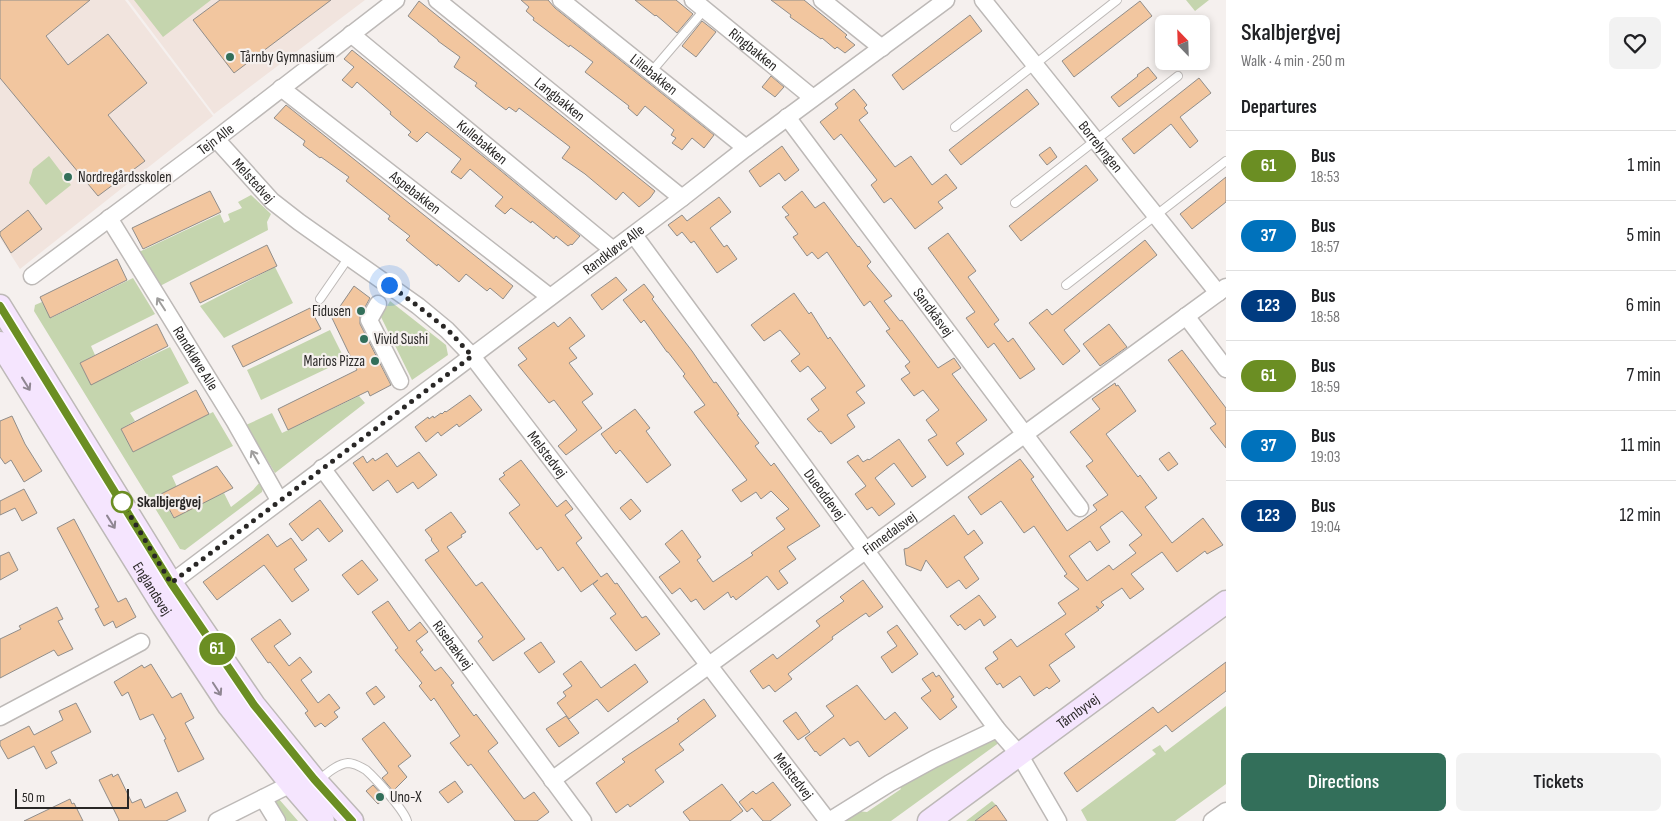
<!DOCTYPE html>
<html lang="en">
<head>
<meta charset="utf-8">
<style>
	:root { --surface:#fff; --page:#f2f2f2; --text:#202124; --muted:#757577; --line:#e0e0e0; --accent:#336f5a }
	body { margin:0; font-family:"Sofia Sans Condensed",sans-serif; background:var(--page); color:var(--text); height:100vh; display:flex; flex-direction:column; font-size:19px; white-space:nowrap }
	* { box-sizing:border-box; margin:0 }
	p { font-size:16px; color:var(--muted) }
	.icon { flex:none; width:28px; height:28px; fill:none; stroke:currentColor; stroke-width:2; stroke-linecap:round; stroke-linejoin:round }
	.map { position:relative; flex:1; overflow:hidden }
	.sheet { display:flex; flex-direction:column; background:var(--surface); width:450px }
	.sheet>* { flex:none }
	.badge { padding:0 10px; border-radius:16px; font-size:18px; line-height:32px }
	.needle { width:32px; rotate:337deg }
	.buttons { position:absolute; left:1155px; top:15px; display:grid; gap:10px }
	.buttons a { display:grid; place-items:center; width:55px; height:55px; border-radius:8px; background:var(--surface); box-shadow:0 2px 8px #0003; font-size:25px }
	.scale { position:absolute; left:15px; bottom:12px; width:114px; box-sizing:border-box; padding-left:5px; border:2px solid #292726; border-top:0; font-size:14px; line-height:18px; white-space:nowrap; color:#292726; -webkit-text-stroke:4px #f5f0ee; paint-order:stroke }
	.you { position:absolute; width:25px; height:25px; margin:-12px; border:4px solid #fff; border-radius:50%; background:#1a73e8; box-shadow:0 0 0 8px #1a73e833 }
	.map>.badge { position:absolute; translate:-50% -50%; box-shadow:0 0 0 2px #fff }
	h2 { padding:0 15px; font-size:19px; line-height:45px }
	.round { display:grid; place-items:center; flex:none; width:52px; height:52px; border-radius:8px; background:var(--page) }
	.head { display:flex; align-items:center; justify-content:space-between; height:85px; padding:0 15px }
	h1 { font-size:24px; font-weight:600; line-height:38px }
	.primary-button { display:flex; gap:10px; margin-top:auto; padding:10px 15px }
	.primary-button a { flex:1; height:58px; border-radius:8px; background:var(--accent); color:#fff; font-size:20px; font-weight:600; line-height:58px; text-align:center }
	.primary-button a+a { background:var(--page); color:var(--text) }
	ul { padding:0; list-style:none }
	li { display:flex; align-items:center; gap:15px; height:70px; padding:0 15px; border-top:1px solid var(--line) }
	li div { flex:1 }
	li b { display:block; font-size:19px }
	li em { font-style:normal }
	li .badge { min-width:55px; font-weight:700; text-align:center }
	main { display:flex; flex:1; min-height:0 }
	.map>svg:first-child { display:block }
	.built { fill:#f1e4de }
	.green { fill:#c5d5ae }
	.building { fill:#f2c69f; stroke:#908d8a; fill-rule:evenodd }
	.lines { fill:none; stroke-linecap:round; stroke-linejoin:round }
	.lane-casing { stroke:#bdb9b7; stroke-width:10 }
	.street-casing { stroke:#bdb9b7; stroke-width:19 }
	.secondary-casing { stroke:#bdb9b7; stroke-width:25 }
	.lane { stroke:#fff; stroke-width:8 }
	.street { stroke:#fff; stroke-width:16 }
	.secondary { stroke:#f5e5fe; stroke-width:22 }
	.oneway { stroke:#9f9e9d }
	.oneway2 { stroke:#8f8692 }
	.line-casing { stroke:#fff; stroke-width:11 }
	.line { stroke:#6b8e23; stroke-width:8 }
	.walk { stroke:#292726; stroke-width:5; stroke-dasharray:0 9 }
	.poi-dot { fill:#336f5a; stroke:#f5f0ee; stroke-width:2 }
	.stop-dot { fill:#fff; stroke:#6b8e23; stroke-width:2.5 }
	.labels { text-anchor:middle; stroke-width:4.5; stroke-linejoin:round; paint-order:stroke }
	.street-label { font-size:15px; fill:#292726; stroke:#f5f0ee }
	.poi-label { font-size:15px; fill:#292726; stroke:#f5f0ee; text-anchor:start }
	.stop-label { font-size:15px; font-weight:bold; fill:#292726; stroke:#f5f0ee; text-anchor:start }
</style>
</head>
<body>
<main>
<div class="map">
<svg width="1226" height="821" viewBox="0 0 1226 821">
	<rect width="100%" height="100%" fill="#f5f0ee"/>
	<path class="built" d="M0,0H125L213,116L20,269L0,238Z
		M128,0H365L214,114Z"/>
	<path class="green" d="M134,0H211L163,37Z
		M1186,0H1209L1195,11Z
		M49,156L71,185L46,205L29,183L33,169Z
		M251,195L271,214L267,222L268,230L160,286L139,252L220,214L224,223L230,220L228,214L242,208L238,202Z
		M275,267L293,303L224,338L200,306Z
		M133,278L155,314L91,346L95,355L80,363L91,384L170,347L189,383L130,413L135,421L121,429L133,452L213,412L233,446L172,476L177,487L161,494L173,517L224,493L231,507L253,490L260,482L263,487L262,492L185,550L180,549L34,311L35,305L42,302L51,318Z
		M390,301L446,345L448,355L412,380L381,317Z
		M330,330L345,360L261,400L247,370Z
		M359,396L365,403L275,473L246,425L272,413L282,433Z
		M1226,706V784L1175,821H1087L1081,810L1156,754L1152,750L1160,745L1165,752Z
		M993,738L1000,742L891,821H844L856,811L867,812L901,789L898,785Z
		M278,798L298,821H287L276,804L275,801Z
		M992,801L996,805L975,821H966Z"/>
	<path class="building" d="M0,0H90L46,36L68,65L108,34L147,83L108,115L145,161L98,196L0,78Z
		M220,0H331L234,73L193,20Z
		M521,0H548L555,8L714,135L704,148L692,138L682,150L672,143L676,138L671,135L674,130L645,106L637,116L628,108L629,106L585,72L593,62L570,45L569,47L533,20L534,18L526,11L529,7Z
		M635,0H676L693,14L677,33L656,15L655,16Z
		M771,0H804L847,35L845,37L855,45L845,53L837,47L835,49L822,38L821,39L790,17L791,15Z
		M419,1L655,191L650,198L639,207L623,192L616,200L585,174L562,158L570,147L519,108L516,112L509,107L506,110L485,94L475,86L477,83L454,67L460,57L438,41V40L408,16Z
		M1140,1L1152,16L1074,77L1062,61Z
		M970,15L982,31L903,90L892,75Z
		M702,21L716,32L696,57L682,46Z
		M352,50L495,166L580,236L572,245L571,244L568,246L556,236L554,239L532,221L531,223L511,208L505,214L495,206L503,197L470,169L461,179L451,172L461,159L427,132L417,142L408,135L411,132L390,114L391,112L357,82L352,88L342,80L354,67L344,59Z
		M1148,67L1157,78L1119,107L1111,97L1138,76L1137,75Z
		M771,76L784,87L775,97L762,87Z
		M1199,78L1211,93L1180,117L1198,141L1190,148L1171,124L1134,154L1122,139Z
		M854,89L867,105L864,108L868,113L859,120L895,167L911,156L932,185L946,174L957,188L938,202L943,208L915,229L891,198L884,203L871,185L877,180L841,134L834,140L820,122L838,108L835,104Z
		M1027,89L1039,104L961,165L949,150Z
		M286,105L513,286L503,299L490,288L487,291L466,274L459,282L438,264L437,266L406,240L410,236L388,219L390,216L346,181L349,177L321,157L320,158L303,145L305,141L274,118Z
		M782,146L799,170L785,181L779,173L760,187L749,171Z
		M1050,147L1057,157L1047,165L1039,155Z
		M1086,165L1098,180L1021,241L1009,226Z
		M1226,177V202L1192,229L1180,214Z
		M210,191L221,212L143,249L132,228Z
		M802,191L815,208L824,202L858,247L859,246L871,262L867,266L892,296L884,301L900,321L902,320L938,368L954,358L961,368L952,374L987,420L956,443L964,454L947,466L928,440L937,435L926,420L939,410L923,390L914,396L901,379L910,373L905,366L910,362L886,331L890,329L870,301L864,306L827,252L818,259L812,252L807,256L793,237L798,234L785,217L789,215L782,207Z
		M719,197L731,212L710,228L724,247L727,245L737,259L717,273L694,241L691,243L682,232L677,236L668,225L682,215L687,221Z
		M28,210L42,229L11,253L0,235V232Z
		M948,233L976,271L968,277L999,320L994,324L1008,342L1013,338L1035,369L1020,379L994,343L988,348L966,318L975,312L928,248Z
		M1145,240L1157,255L1064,330L1080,351L1063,365L1029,323L1047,309L1052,315Z
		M267,245L277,266L200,303L190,283Z
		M117,259L127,280L50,318L40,297Z
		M616,277L627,290L602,310L591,295Z
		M644,284L654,297L652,299L692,351L714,383L716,382L739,414L737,415L759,443L755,446L771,466L774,463L820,526L787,547L796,559L779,571L788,583L778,590L767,576L736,600L733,596L731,598L728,592L704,610L696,599L691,602L680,588L672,594L659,577L680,562L665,544L682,530L701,557L697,560L713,582L753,555L751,553L785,529L776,518L789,509L771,491L761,499L756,492L741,502L732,490L747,480L694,412L705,405L683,376L685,374L668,352H667L644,320L641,323L623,300Z
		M354,286L370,298L360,316V324L391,385L370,396L368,391L288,430L278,409L357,370L332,318Z
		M794,293L809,314L811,312L828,339L830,337L865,386L856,392L865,403L847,415L855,427L831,444L821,431L819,432L807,419L819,410L811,399L826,388L808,366L800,372L791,361L800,354L780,330L764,341L751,325Z
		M310,308L321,329L243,367L232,346Z
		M570,317L585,336L569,348L577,358L569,363L593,394L582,402L602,428L566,455L558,446L577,430L554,400L549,403L518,365L527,359L518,348L554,322L558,327Z
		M157,324L168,346L91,385L80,363Z
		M1109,324L1127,347L1100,366L1083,344Z
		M1182,350L1226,408V448L1210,428L1216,424L1168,360Z
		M1115,383L1116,386L1118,385L1136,411L1106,434L1138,477L1140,475L1157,498L1145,507L1172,543L1203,518L1223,545L1207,554L1205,551L1177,572L1162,552L1131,574L1144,589L1130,599L1122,588L1101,602L1104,605L1100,609L1096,606L1099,610L1065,634L1075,647L1049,665L1060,681L1049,689L1047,687L1034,696L1020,676L1003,688L1000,683L997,685L985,668L998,659L993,652L1011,639L1017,647L1066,614L1058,603L1079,589L1064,576L1067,574L1034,526L1024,533L1001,501L981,515L968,497L1020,459L1034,477L1031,479L1067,531L1097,510L1093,505L1108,495L1086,466L1093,461L1070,432L1100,409L1092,399ZM1122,511L1142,535L1129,545L1136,553L1113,570L1109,565L1087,581L1069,556L1090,541L1097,551L1110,542L1100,527Z
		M196,390L209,414L133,452L121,429Z
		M470,395L482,410L459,427L457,424L441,436L438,432L426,442L415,427L428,417L429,419L433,416L434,418L441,413L442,414L445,411L446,412Z
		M635,409L650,428L646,431L671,465L647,483L620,450L616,454L601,434Z
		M12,416L25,444L42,471L24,482L11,460L5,464L0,457V421Z
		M899,439L926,477L912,487L894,463L875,478L895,504L879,516L872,507L867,510L855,494L866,486L847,462L858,455L863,462L868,459L869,460Z
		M419,452L437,475L418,489L413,482L397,493L388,480L373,491L353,463L363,456L367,463L373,458L375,461L387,453L397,467Z
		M1169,452L1178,464L1168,471L1159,459Z
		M521,460L557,507L566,500L573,509L565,515L582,538L576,543L601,577L607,573L615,584L617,583L642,618L646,616L660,634L636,651L610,618L616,614L593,584L598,580L581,592L563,567L558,571L541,547L537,550L509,513L520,505L499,479L505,475L503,473Z
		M217,466L233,488L174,518L161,494Z
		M24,489L37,513L22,521L15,508L0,515V501Z
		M631,499L641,511L630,520L620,508Z
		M320,500L343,531L329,542L318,528L302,541L289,524Z
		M451,512L466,532L461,535L462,537L447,547L476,586L482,582L525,639L493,661L478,641L483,637L425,560L439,551L431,540L432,539L425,530Z
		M954,515L968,535L974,530L983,543L964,557L979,579L966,589L959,580L947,588L926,560L921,571L906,565L904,549L908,548Z
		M74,519L118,602L126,598L136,617L116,628L113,621L104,626L95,609L99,607L57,528Z
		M268,534L277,547L291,538L307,560L294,569L309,590L292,602L264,565L217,600L203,582Z
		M9,552L18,570L0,580V556Z
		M362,560L378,580L358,595L342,575Z
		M863,580L883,607L869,617L866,613L860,617L832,637L833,639L788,674L792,679L775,692L769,685L763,689L750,671L773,654L777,659L820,626L816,621L844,601L840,597Z
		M979,595L996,617L984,626L980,619L965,630L960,624L958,626L950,616Z
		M388,601L409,631L420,622L428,632L416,641L423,650L420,652L435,671L441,667L454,683L451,685L474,716L476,714L498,743L488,751L524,799L534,792L549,812L537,821H515L471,764L468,766L450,743L460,736L434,698L431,701L419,686L422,683L395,650L398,648L372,612Z
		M57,607L63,619L58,621L73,649L58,656L54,650L0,678V639L21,629L19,626Z
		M280,619L291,634L274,646L289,666L300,657L312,672L301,680L318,703L329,694L340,708L334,712L338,717L325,727L321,723L315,727L305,713L308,711L270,662L268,663L251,639Z
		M897,625L918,654L892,673L881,657L897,646L887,632Z
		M541,642L555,662L539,673L524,653Z
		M581,661L601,688L635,664L648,682L608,712L597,699L569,719L557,703L566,696L563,692L572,686L563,674Z
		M1226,662V691L1172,732L1166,725L1077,792L1064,773L1153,707L1158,713Z
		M151,664L172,698L181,693L194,718L185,723L204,759L178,772L164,740L166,739L153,714L140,720L128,692L122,696L114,682L142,665L144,668Z
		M933,672L936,677L939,675L954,697L951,699L957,707L940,720L921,698L931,691L922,679Z
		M857,685L885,720L895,712L908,728L869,757L858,741L850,746L844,738L820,756L816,751L815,752L805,738L834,716L826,706Z
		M376,686L385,697L374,705L366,693Z
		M704,699L716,716L679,744L684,750L655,770L664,782L630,807L628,804L616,813L596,783L625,762L622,759L679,721L677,719L682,715Z
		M76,703L91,732L51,752L57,763L46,769L34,746L8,759L0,745V741L29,726L34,735L63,720L59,711Z
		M796,712L810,732L798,740L783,721Z
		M566,716L579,733L559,747L546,729Z
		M384,722L411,756L398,766L407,777L393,791L382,778L388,773L362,739Z
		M112,774L113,777L118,774L132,803L141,799L145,808L177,792L186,811L166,821H118L119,820L99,780Z
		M455,781L463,792L448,803L439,792Z
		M773,782L791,805L770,821H763L752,808L747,812L739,802L753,791L756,794Z
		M722,784L743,811L730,821H690L683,812Z
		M373,785L385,798L378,804L366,791Z
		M70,799L72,804L74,803L83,821H24Z
		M996,805L1007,821H975Z"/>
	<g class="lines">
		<defs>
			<path id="lane" d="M652,71L705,9
				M955,127L1117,0
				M1015,203L1178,76
				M1066,285L1226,161
				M320,299L349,257
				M318,781C326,774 337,764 348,763C354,763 361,767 366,770C376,779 404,810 407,821"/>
			<g id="street">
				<path id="s1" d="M437,0L682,198"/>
				<path id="s2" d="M561,0L746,148"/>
				<path id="s3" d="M693,0L813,98"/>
				<path d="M822,0L882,48"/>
				<path id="s4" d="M983,0L1218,293"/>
				<path id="s5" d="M351,34L613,250"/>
				<path id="s6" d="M281,88L550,297"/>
				<path id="s7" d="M787,117L1080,508"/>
				<path id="s8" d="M216,139L272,201L299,222L418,306L447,330L472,356L828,821"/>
				<path id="s9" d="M109,218L235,422L279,500"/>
				<path id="s10" d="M634,235L997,729L1019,754L1058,821"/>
				<path id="s11" d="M32,276L216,139L396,0"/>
				<path d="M378,304L369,320L400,381"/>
				<path d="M1186,316L1226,369"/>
				<path id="s12" d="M322,468L583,821"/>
				<path id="s13" d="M171,583L682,198L746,148L946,0"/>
				<path d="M0,717L141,642"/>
				<path id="s14" d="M552,780L1226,287"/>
				<path d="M263,798L277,821"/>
				<path d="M217,821L291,784"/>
				<path d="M829,821L890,783L934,759L997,729"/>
				<path d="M1212,821L1226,811"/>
			</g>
			<g id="secondary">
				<path d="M0,306L171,583L254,705L314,779L352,821"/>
				<path id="s15" d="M0,343L163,606L229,706L291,784L323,821"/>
				<path id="s16" d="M929,821L1226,602"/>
			</g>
		</defs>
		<use href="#lane" class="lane-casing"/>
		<use href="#street" class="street-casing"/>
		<use href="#secondary" class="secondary-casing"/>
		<use href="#lane" class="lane"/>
		<use href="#street" class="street"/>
		<use href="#secondary" class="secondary"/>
	</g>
	<defs><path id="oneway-shaft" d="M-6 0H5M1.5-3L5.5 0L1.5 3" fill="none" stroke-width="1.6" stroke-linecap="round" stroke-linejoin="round" transform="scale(1.25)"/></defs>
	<g class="oneway">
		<use href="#oneway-shaft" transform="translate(161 304) rotate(-123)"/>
		<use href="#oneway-shaft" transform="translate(255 457) rotate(-120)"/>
	</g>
	<g class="oneway2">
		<use href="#oneway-shaft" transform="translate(26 384) rotate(58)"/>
		<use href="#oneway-shaft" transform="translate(111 522) rotate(58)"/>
		<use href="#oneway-shaft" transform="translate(217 689) rotate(57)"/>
	</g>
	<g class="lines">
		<defs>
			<path id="line" d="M0,306L171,583L254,705L314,779L352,821"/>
		</defs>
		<use href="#line" class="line-casing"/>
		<use href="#line" class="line"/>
		<path class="walk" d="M122,502L171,583L472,356L448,330L418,306L389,285"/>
	</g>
	<g class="poi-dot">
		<circle cx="230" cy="57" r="5"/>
		<circle cx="68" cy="177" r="5"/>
		<circle cx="361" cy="311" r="5"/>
		<circle cx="364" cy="339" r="5"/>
		<circle cx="375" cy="361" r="5"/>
		<circle cx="380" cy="797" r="5"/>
	</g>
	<circle class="stop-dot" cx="122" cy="502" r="10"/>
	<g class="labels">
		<g class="street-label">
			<text dy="5" stroke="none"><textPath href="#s3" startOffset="78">Ringbakken</textPath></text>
			<text dy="5" stroke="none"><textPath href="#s2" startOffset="119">Lillebakken</textPath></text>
			<text dy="5" stroke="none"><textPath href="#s1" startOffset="158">Langbakken</textPath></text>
			<text dy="5" stroke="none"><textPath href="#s11" startOffset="229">Tejn Alle</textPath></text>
			<text dy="5" stroke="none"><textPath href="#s5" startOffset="170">Kullebakken</textPath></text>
			<text dy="5" stroke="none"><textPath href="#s4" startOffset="188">Borrelyngen</textPath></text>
			<text dy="5" stroke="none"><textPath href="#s8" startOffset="56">Melstedvej</textPath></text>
			<text dy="5" stroke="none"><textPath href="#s6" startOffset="170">Aspebakken</textPath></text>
			<text dy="5" stroke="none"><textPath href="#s13" startOffset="554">Randkløve Alle</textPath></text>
			<text dy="5" stroke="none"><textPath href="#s7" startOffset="244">Sandkåsvej</textPath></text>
			<text dy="5" stroke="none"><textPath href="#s9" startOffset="165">Randkløve Alle</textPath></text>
			<text dy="5" stroke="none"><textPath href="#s8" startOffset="461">Melstedvej</textPath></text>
			<text dy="5" stroke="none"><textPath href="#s10" startOffset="322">Dueoddevej</textPath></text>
			<text dy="5" stroke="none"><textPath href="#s14" startOffset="418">Finnedalsvej</textPath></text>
			<text dy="5" stroke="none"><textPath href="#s15" startOffset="289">Englandsvej</textPath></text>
			<text dy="5" stroke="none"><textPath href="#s12" startOffset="220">Risebækvej</textPath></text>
			<text dy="5" stroke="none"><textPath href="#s16" startOffset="185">Tårnbyvej</textPath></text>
			<text dy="5" stroke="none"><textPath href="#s8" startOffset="866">Melstedvej</textPath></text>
		</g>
		<g class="poi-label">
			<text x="240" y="62">Tårnby Gymnasium</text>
			<text x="78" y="182">Nordregårdsskolen</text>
			<text x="351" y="316" text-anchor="end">Fidusen</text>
			<text x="374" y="344">Vivid Sushi</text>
			<text x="365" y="366" text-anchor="end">Marios Pizza</text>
			<text x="390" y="802">Uno-X</text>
		</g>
		<g class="stop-label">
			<text x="137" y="507">Skalbjergvej</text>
		</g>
	</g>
</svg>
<div class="buttons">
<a><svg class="needle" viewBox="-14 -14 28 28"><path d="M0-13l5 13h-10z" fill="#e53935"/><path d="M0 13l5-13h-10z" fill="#757577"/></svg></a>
</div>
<div class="scale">50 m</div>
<div class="you" style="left:389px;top:285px"></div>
<b class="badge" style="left:217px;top:649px;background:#6b8e23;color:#fff">61</b>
</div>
<section class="sheet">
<div class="head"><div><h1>Skalbjergvej</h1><p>Walk · 4 min · 250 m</p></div><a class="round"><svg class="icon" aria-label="heart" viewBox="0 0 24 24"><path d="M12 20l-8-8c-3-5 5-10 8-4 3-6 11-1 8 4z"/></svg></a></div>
<h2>Departures</h2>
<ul>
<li><span class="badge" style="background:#6b8e23;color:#fff">61</span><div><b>Bus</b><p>18:53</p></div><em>1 min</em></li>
<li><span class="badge" style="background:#0072bc;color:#fff">37</span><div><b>Bus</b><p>18:57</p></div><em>5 min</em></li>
<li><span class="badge" style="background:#003b80;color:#fff">123</span><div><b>Bus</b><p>18:58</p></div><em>6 min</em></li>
<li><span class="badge" style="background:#6b8e23;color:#fff">61</span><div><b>Bus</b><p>18:59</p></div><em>7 min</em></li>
<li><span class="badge" style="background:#0072bc;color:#fff">37</span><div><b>Bus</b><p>19:03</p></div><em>11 min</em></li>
<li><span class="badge" style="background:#003b80;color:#fff">123</span><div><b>Bus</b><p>19:04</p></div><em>12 min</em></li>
</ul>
<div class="primary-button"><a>Directions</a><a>Tickets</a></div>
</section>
</main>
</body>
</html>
